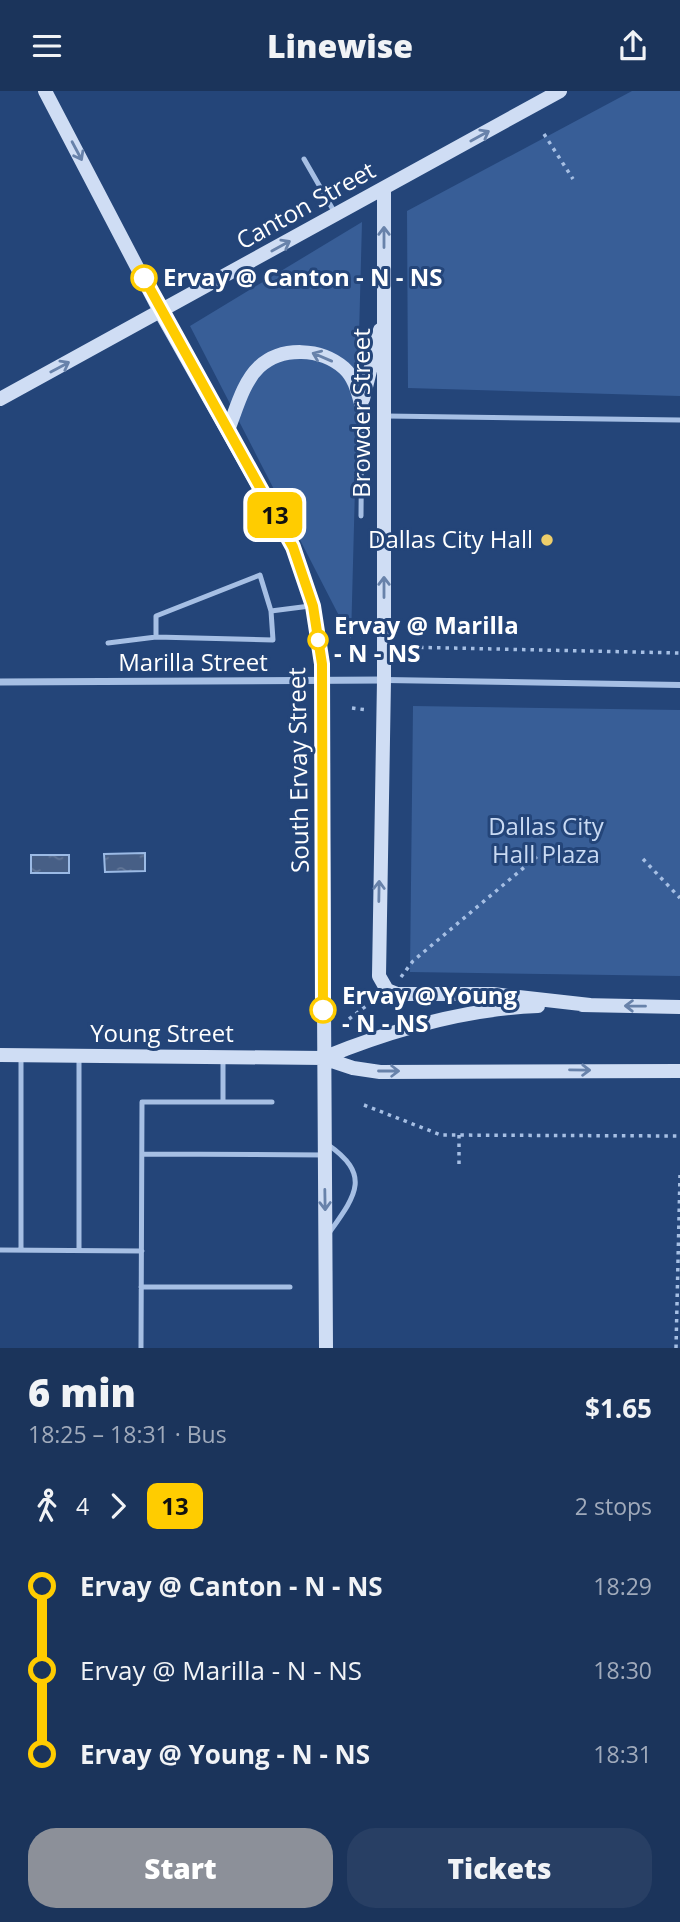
<!DOCTYPE html>
<html lang="en">
<head>
<meta charset="utf-8">
<style>
	:root { --surface:#1b345b; --page:#283f64; --text:#f1f3f6; --muted:#a0aabb; --accent:#8c9099 }
	body { margin:0; font-family:"Open Sans",sans-serif; background:var(--page); color:var(--text); height:100vh; display:flex; flex-direction:column; font-size:26px; white-space:nowrap }
	* { box-sizing:border-box; margin:0 }
	p { font-size:23px; color:var(--muted) }
	.icon { flex:none; width:38px; height:38px; fill:none; stroke:currentColor; stroke-width:2; stroke-linecap:round; stroke-linejoin:round }
	.map { position:relative; height:1257px; overflow:hidden }
	.panel { display:flex; flex-direction:column; background:var(--surface); flex:1 }
	.panel>* { flex:none }
	.badge { padding:0 14px; border-radius:10px; font-size:24px; line-height:46px }
	.map>.badge { position:absolute; translate:-50% -50%; box-shadow:0 0 0 4px #fff }
	.legs { display:flex; align-items:center; gap:10px; height:77px; padding:0 28px; font-size:23px }
	.legs p { margin-inline-start:auto }
	.head { display:flex; align-items:center; justify-content:space-between; height:119px; padding:0 28px }
	h1 { font-size:38px; font-weight:800; line-height:52px }
	.button { display:flex; gap:14px; margin-top:auto; padding:14px 28px }
	.button a { flex:1; height:80px; border-radius:28px; background:var(--accent); color:#fff; font-size:28px; font-weight:800; line-height:80px; text-align:center }
	.button a+a { background:var(--page); color:var(--text) }
	ul { padding:0 28px; list-style:none }
	li { display:flex; align-items:center; gap:24px; height:84px; font-size:26px }
	li i { display:grid; place-items:center; width:10px; height:100%; margin:0 9px; background:currentColor }
	li i::after { content:''; width:18px; height:18px; margin:-9px; border:5px solid; border-radius:50%; background:var(--surface) }
	li p { margin-inline-start:auto }
	li:first-child i { background:linear-gradient(#0000 50%,currentColor 0) }
	li:last-child i { background:linear-gradient(currentColor 50%,#0000 0) }
	header { display:flex; justify-content:space-between; align-items:center; height:91px; padding:0 28px; background:var(--surface); font-size:32px; font-weight:800 }
	.map>svg:first-child { display:block }
	.green { fill:#385e97 }
	.water { fill:url(#water-ripples); stroke:#9bbae5; stroke-width:2 }
	.lines { fill:none; stroke-linecap:round; stroke-linejoin:round }
	.path { stroke:#a6bfe4; stroke-width:3.5; stroke-dasharray:3.5 5; stroke-linecap:butt }
	.service { stroke:#a6bfe4; stroke-width:5 }
	.pedestrian { stroke:#a6bfe4; stroke-width:6 }
	.minor { stroke:#a6bfe4; stroke-width:7 }
	.secondary { stroke:#cfddf4; stroke-width:14 }
	.oneway { stroke:#6882aa }
	.line-1-casing { stroke:#fff; stroke-width:16 }
	.line-1 { stroke:#fc0; stroke-width:10 }
	.stop-1-dot { fill:#fff; stroke:#fc0; stroke-width:3.5 }
	.poi-dot { fill:#eece6a; stroke:#244579; stroke-width:2.5 }
	.labels { text-anchor:middle; stroke-width:6; stroke-linejoin:round; paint-order:stroke }
	.street-label { font-size:24px; fill:#fff; stroke:#244579 }
	.stop-label { font-size:24px; font-weight:bold; fill:#fff; stroke:#244579; text-anchor:start }
	.poi-label { font-size:24px; fill:#fff; stroke:#244579; text-anchor:end }
	.park-label { font-size:24px; fill:#c9daf3; stroke:#244579 }
</style>
</head>
<body>
<header><svg class="icon" aria-label="menu" viewBox="0 0 24 24"><path d="M4 6h16M4 12h16M4 18h16"/></svg>Linewise<svg class="icon" aria-label="share" viewBox="0 0 24 24"><path d="M12 15V3M7 8l5-5 5 5M5 13v7h14v-7"/></svg></header>
<div class="map">
<svg width="680" height="1257" viewBox="0 0 680 1257">
	<defs>
		<pattern id="water-ripples" width="26" height="14" patternUnits="userSpaceOnUse" patternTransform="scale(1.75)"><rect width="26" height="14" fill="#475f86"/><path d="M2 4q2-2 4 0t4 0M15 11q2-2 4 0t4 0" fill="none" stroke="#637798"/></pattern>
	</defs>
	<rect width="100%" height="100%" fill="#244579"/>
	<path class="green" d="M632,0H680V305L408,297L407,120Z
		M362,131L351,548L190,235Z
		M413,615L680,619V885L410,881Z"/>
	<path class="water" d="M145,762V780L105,781L104,763Z
		M31,764H69V782H31Z"/>
	<g class="lines">
		<path class="path" d="M544,43L573,88
			M403,556L680,562
			M354,569L367,563
			M352,617L367,619
			M643,768L680,807
			M401,886L413,870L540,763
			M349,928L374,909
			M364,1014L441,1044L680,1045
			M459,1073V1044
			M676,1257L680,1084"/>
		<path class="service" d="M304,68L335,122
			M386,325L680,329
			M361,425L362,316
			M271,520L310,515
			M108,552L156,546L273,549L271,520L260,484L156,525V546
			M223,1011V969
			M327,1053C372,1084 356,1104 329,1142
			M142,1063L325,1064
			M0,1159L142,1160
			M21,1159V966
			M79,1159V966
			M141,1196H290
			M141,1257L142,1011H272"/>
		<path class="pedestrian" d="M386,589L680,594"/>
		<path class="minor" d="M0,591L384,589"/>
		<path class="secondary" d="M45,0L161,222L293,456L313,515L322,573L326,1257
			M384,98V589L379,885L387,899L397,903H493L590,914
			M0,308L560,0
			M363,308L380,239
			M228,339C236,319 243,291 259,276C282,255 321,257 344,277C355,287 358,302 362,316
			M582,914L680,916
			M0,964L323,967L353,977L380,981L680,980
			M323,967C391,939 464,918 538,915"/>
	</g>
	<defs><path id="oneway-shaft" d="M-6 0H5M1.5-3L5.5 0L1.5 3" fill="none" stroke-width="1.6" stroke-linecap="round" stroke-linejoin="round" transform="scale(1.75)"/></defs>
	<g class="oneway">
		<use href="#oneway-shaft" transform="translate(480 45) rotate(-29)"/>
		<use href="#oneway-shaft" transform="translate(77 60) rotate(62)"/>
		<use href="#oneway-shaft" transform="translate(384 146) rotate(-90)"/>
		<use href="#oneway-shaft" transform="translate(281 155) rotate(-29)"/>
		<use href="#oneway-shaft" transform="translate(322 266) rotate(-157)"/>
		<use href="#oneway-shaft" transform="translate(60 276) rotate(-28)"/>
		<use href="#oneway-shaft" transform="translate(384 496) rotate(-90)"/>
		<use href="#oneway-shaft" transform="translate(379 800) rotate(-89)"/>
		<use href="#oneway-shaft" transform="translate(635 915) rotate(-179)"/>
		<use href="#oneway-shaft" transform="translate(580 979) rotate(1)"/>
		<use href="#oneway-shaft" transform="translate(389 980)"/>
		<use href="#oneway-shaft" transform="translate(325 1109) rotate(89)"/>
	</g>
	<g class="lines">
		<defs>
			<path id="line-1" d="M144,187L293,456L313,515L322,573L323,919"/>
		</defs>
		<use href="#line-1" class="line-1-casing"/>
		<use href="#line-1" class="line-1"/>
	</g>
	<g class="stop-1-dot">
		<circle cx="144" cy="187" r="12"/>
		<circle cx="318" cy="549" r="9"/>
		<circle cx="323" cy="919" r="12"/>
	</g>
	<circle class="poi-dot" cx="547" cy="449" r="7"/>
	<g class="labels">
		<g class="street-label">
			<text transform="translate(306 115) rotate(-29)" y="8">Canton Street</text>
			<text transform="translate(362 322) rotate(-90)" y="8">Browder Street</text>
			<text x="193" y="580">Marilla Street</text>
			<text transform="translate(299 679) rotate(-91)" y="8">South Ervay Street</text>
			<text x="162" y="951">Young Street</text>
		</g>
		<g class="stop-label">
			<text x="163" y="195">Ervay @ Canton - N - NS</text>
			<text x="334" y="543">Ervay @ Marilla<tspan x="334" dy="28">- N - NS</tspan></text>
			<text x="342" y="913">Ervay @ Young<tspan x="342" dy="28">- N - NS</tspan></text>
		</g>
		<g class="poi-label">
			<text x="533" y="457">Dallas City Hall</text>
		</g>
		<g class="park-label">
			<text x="546" y="744">Dallas City<tspan x="546" dy="28">Hall Plaza</tspan></text>
		</g>
	</g>
</svg>
<b class="badge" style="left:275px;top:424px;background:#fc0;color:#111">13</b>
</div>
<section class="panel">
<div class="head"><div><h1>6 min</h1><p>18:25 – 18:31 · Bus</p></div><b>$1.65</b></div>
<div class="legs"><svg class="icon" aria-label="walk" viewBox="0 0 24 24"><circle cx="13" cy="4" r="2"/><path d="M13 8l-2 6 4 7M11 14l-3 7M7 12l3-4h3l4 4"/></svg>4<svg class="icon" aria-label="forward" viewBox="0 0 24 24"><path d="M9 5l7 7-7 7"/></svg><b class="badge" style="background:#fc0;color:#111">13</b><p>2 stops</p></div>
<ul>
<li><i style="color:#fc0"></i><b>Ervay @ Canton - N - NS</b><p>18:29</p></li>
<li><i style="color:#fc0"></i><span>Ervay @ Marilla - N - NS</span><p>18:30</p></li>
<li><i style="color:#fc0"></i><b>Ervay @ Young - N - NS</b><p>18:31</p></li>
</ul>
<div class="button"><a>Start</a><a>Tickets</a></div>
</section>
</body>
</html>
